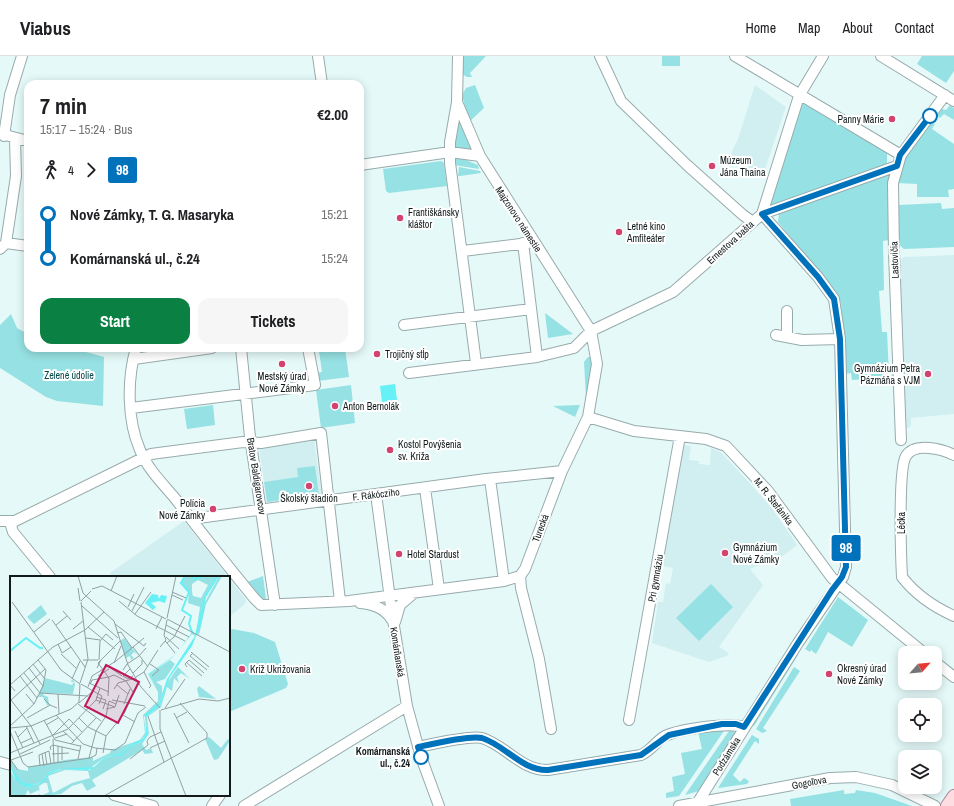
<!DOCTYPE html>
<html lang="en">
<head>
<meta charset="utf-8">
<style>
	:root { --surface:#fff; --page:#f6f6f6; --text:#202124; --muted:#757577; --line:#e0e0e0; --accent:#0b8043 }
	body { margin:0; font-family:"Archivo Narrow",sans-serif; background:var(--page); color:var(--text); height:100vh; display:flex; flex-direction:column; font-size:15px; white-space:nowrap }
	* { box-sizing:border-box; margin:0 }
	p { font-size:13px; color:var(--muted) }
	.icon { flex:none; width:22px; height:22px; fill:none; stroke:currentColor; stroke-width:2; stroke-linecap:round; stroke-linejoin:round }
	.map { position:relative; flex:1; overflow:hidden }
	.side { position:absolute; left:24px; top:24px; width:340px; height:272px; display:flex; flex-direction:column; background:var(--surface); border-radius:12px; box-shadow:0 2px 10px #0003 }
	.side>* { flex:none }
	.badge { padding:0 8px; border-radius:3px; font-size:14px; line-height:26px }
	.needle { width:26px; rotate:63deg }
	.fabs { position:absolute; left:898px; top:590px; display:grid; gap:8px }
	.fabs a { display:grid; place-items:center; width:44px; height:44px; border-radius:8px; background:var(--surface); box-shadow:0 2px 10px #0003; font-size:20px }
	.map>.badge { position:absolute; translate:-50% -50%; box-shadow:0 0 0 2px #fff }
	.legs { display:flex; align-items:center; gap:6px; height:44px; padding:0 16px; font-size:13px }
	.legs p { margin-inline-start:auto }
	.head { display:flex; align-items:center; justify-content:space-between; height:68px; padding:0 16px }
	h1 { font-size:22px; font-weight:800; line-height:30px }
	.action { display:flex; gap:8px; margin-top:auto; padding:8px 16px }
	.action a { flex:1; height:46px; border-radius:12px; background:var(--accent); color:#fff; font-size:16px; font-weight:800; line-height:46px; text-align:center }
	.action a+a { background:var(--page); color:var(--text) }
	ul { padding:0 16px; list-style:none }
	li { display:flex; align-items:center; gap:14px; height:44px; font-size:15px }
	li i { display:grid; place-items:center; width:6px; height:100%; margin:0 5px; background:currentColor }
	li i::after { content:''; width:10px; height:10px; margin:-5px; border:3px solid; border-radius:50%; background:var(--surface) }
	li p { margin-inline-start:auto }
	li:first-child i { background:linear-gradient(#0000 50%,currentColor 0) }
	li:last-child i { background:linear-gradient(currentColor 50%,#0000 0) }
	header { display:flex; align-items:center; gap:24px; box-sizing:border-box; height:56px; padding:0 20px; background:var(--surface); border-bottom:1px solid var(--line) }
	header strong { font-size:19px }
	nav { display:flex; gap:22px; margin-inline-start:auto; font-size:14px }
	.map>svg:first-child { display:block }
	.built { fill:#d1eff0 }
	.green { fill:#96e1e3 }
	.water { fill:#65f1f5 }
	.lines { fill:none; stroke-linecap:round; stroke-linejoin:round }
	.minor-casing { stroke:#98abac; stroke-width:12 }
	.major-casing { stroke:#a98990; stroke-width:14 }
	.minor { stroke:#fff; stroke-width:10 }
	.major { stroke:#fddce2; stroke-width:12 }
	.line-1-casing { stroke:#fff; stroke-width:9 }
	.line-1 { stroke:#0072bc; stroke-width:6 }
	.stop-1-dot { fill:#fff; stroke:#0072bc; stroke-width:2 }
	.poi-dot { fill:#d2446f; stroke:#fff; stroke-width:1.5 }
	.labels { text-anchor:middle; stroke-width:4; stroke-linejoin:round; paint-order:stroke }
	.poi-label { font-size:10px; fill:#121a1a; stroke:#fff; text-anchor:start }
	.street-label { font-size:10px; fill:#121a1a; stroke:#fff }
	.park-label { font-size:10px; fill:#04484a; stroke:#fff }
	.stop-label { font-size:10px; font-weight:bold; fill:#121a1a; stroke:#fff; text-anchor:end }
	.inset-river { fill:none; stroke:#65f1f5; stroke-width:2 }
	.inset-road { fill:none; stroke:#91a0a0; stroke-width:1 }
	.view { fill:#c2185b; fill-opacity:0.15; stroke:#c2185b; stroke-width:2 }
	.inset-edge { fill:none; stroke:#121a1a; stroke-width:2 }
</style>
</head>
<body>
<header>
<strong>Viabus</strong>
<nav><a>Home</a><a>Map</a><a>About</a><a>Contact</a></nav>
</header>
<div class="map">
<svg width="954" height="750" viewBox="0 0 954 750">
	<rect width="100%" height="100%" fill="#e5f9f9"/>
	<path class="built" d="M755,29L786,51L762,122L730,100L738,83Z
		M954,199V358L911,362V370L905,373L899,205L904,201Z
		M314,384L322,439L267,446L259,391Z
		M684,389L691,390L689,404L699,405V408L710,409L711,392L721,396L772,452L797,489L783,500L750,513L763,529L719,591L729,597L727,600L709,606L652,587L658,546H663L666,527L670,528L673,512L662,510Z
		M184,465L228,521H112L110,517Z
		M229,522L246,544L245,548L229,561Z"/>
	<path class="green" d="M462,0H486L470,17L472,21H467L462,18Z
		M662,0H680V10H662Z
		M922,0H954V15L946,27L917,8Z
		M475,29L484,52L469,66L462,39L466,32Z
		M799,40L887,94V111L762,158Z
		M950,49L954,52V64L944,58L940,62L937,60L942,53L946,54Z
		M459,64L471,92L470,94L455,92L452,85Z
		M929,68H935L932,73L954,88V133L948,134L949,141H917V128L897,127L903,106Z
		M459,101L478,109L479,113L454,109L455,104Z
		M441,105L444,107L447,130L389,137L386,135L383,113Z
		M459,111L480,115L481,117L460,120H458Z
		M884,117L889,118V184L883,185L884,234L879,235L882,276H887L889,319L895,320L893,325L866,328L865,323L852,324L851,317L845,318L841,247L835,236L778,166L779,155Z
		M941,147L942,153L954,152V191L904,193L897,187L895,154L899,149Z
		M545,257L573,278L548,282Z
		M11,258L17,272L28,278V292H72L104,301L103,350L57,345L46,341L0,312V269Z
		M313,292H345L349,321L317,325L316,317L322,316L319,295L313,296Z
		M588,301H592V324L588,341L586,342L584,306Z
		M351,329L355,367L321,372L316,334Z
		M213,349L215,369L187,373L184,353Z
		M580,349L575,361L553,350Z
		M315,410L319,439L267,446L264,426L298,421L297,412Z
		M263,520L266,543L260,545L247,526Z
		M711,528L733,551L699,585L676,562Z
		M838,541L868,564L852,591L828,576L816,598L811,594L810,596L805,593Z
		M232,573L254,577L275,586L288,628L286,632L229,656V575Z
		M796,599H798L754,670L751,668Z
		M794,611L800,615L763,672L767,675L762,677L756,673Z
		M726,672L679,740L666,742V737L674,735L672,721L685,718L681,697L702,693L698,676Z
		M731,672L735,677L699,735L685,739Z
		M752,679L759,683V688L755,685L733,719L740,726L744,722L749,725L747,728L718,732Z
		M844,734V738L855,737L856,734L875,737L912,750H791L790,743Z"/>
	<path class="water" d="M395,328L397,344L382,346L380,330Z"/>
	<g class="lines">
		<defs>
			<path id="minor" d="M318,0L322,28
				M458,0L457,46L450,86V107L476,307
				M600,0L621,45L687,109L743,159L753,166
				M735,0L901,99
				M881,0L954,45
				M457,46L480,100L591,275L597,308L588,361L562,415L525,513L520,520L521,532L539,603L551,673
				M4,80L10,39L22,0
				M9,80L28,85
				M360,109L450,96L480,100
				M762,158L897,110
				M6,187L28,190
				M523,187L537,301
				M0,193L6,187L16,120L15,82
				M463,195L528,187
				M787,255V281
				M404,269L531,253
				M776,279L802,284L840,283
				M136,292C127,323 127,364 140,394C147,412 162,427 174,441C200,475 227,509 254,542L261,549L349,545L504,525L520,520
				M241,292L250,381L275,549
				M134,303L212,292
				M409,317L537,301L574,292L591,275L673,236L762,158L799,40L823,0
				M131,352L315,329L308,292
				M588,361L634,375L706,383L726,390L768,435L832,522L924,597
				M901,384L894,197L893,127L901,99L945,39
				M954,399C942,393 915,386 906,400C898,412 901,502 902,521C916,539 934,551 954,560
				M490,423L504,525
				M425,432L439,533
				M376,438L392,558L407,650L421,701L439,750
				M191,463L486,423L562,415
				M0,465H15L151,398L243,386L261,387L321,377L340,545
				M10,466L13,476L50,521
				M360,547C374,548 385,552 392,564
				M395,566L400,549L414,537
				M935,606L954,621
				M629,664L680,380
				M418,691C432,688 470,679 482,682C505,689 522,715 548,714L641,699C651,695 656,685 665,680C680,673 729,666 744,671
				M0,706L11,709
				M114,739L153,750
				M698,746L798,587L843,521L846,511L840,283L834,243L818,221L762,158
				M212,750L220,739
				M244,750L407,650
				M679,750L830,722L856,721L892,729L935,750"/>
			<path id="major" d="M947,750L954,740"/>
		</defs>
		<use href="#minor" class="minor-casing"/>
		<use href="#major" class="major-casing"/>
		<use href="#minor" class="minor"/>
		<use href="#major" class="major"/>
	</g>
	<g class="lines">
		<defs>
			<path id="line-1" d="M421,701L418,691C432,688 470,679 482,682C505,689 522,715 548,714L641,699L669,679L722,668H736L744,671L832,534L842,521L846,511L840,283L834,243L818,221L762,158L897,110L900,99L930,60"/>
		</defs>
		<use href="#line-1" class="line-1-casing"/>
		<use href="#line-1" class="line-1"/>
	</g>
	<g class="stop-1-dot">
		<circle cx="930" cy="60" r="7"/>
		<circle cx="421" cy="701" r="7"/>
	</g>
	<g class="poi-dot">
		<circle cx="892" cy="63" r="4"/>
		<circle cx="712" cy="110" r="4"/>
		<circle cx="400" cy="162" r="4"/>
		<circle cx="619" cy="176" r="4"/>
		<circle cx="377" cy="298" r="4"/>
		<circle cx="282" cy="308" r="4"/>
		<circle cx="928" cy="318" r="4"/>
		<circle cx="335" cy="350" r="4"/>
		<circle cx="390" cy="394" r="4"/>
		<circle cx="309" cy="430" r="4"/>
		<circle cx="213" cy="453" r="4"/>
		<circle cx="725" cy="497" r="4"/>
		<circle cx="399" cy="498" r="4"/>
		<circle cx="242" cy="613" r="4"/>
		<circle cx="829" cy="618" r="4"/>
	</g>
	<g class="labels">
		<g class="poi-label">
			<text x="884" y="67" text-anchor="end">Panny Márie</text>
			<text x="720" y="108">Múzeum<tspan x="720" dy="12">Jána Thaina</tspan></text>
			<text x="408" y="160">Františkánsky<tspan x="408" dy="12">kláštor</tspan></text>
			<text x="627" y="174">Letné kino<tspan x="627" dy="12">Amfiteáter</tspan></text>
			<text x="385" y="302">Trojičný stĺp</text>
			<text x="920" y="316" text-anchor="end">Gymnázium Petra<tspan x="920" dy="12">Pázmáňa s VJM</tspan></text>
			<text x="282" y="324" text-anchor="middle">Mestský úrad<tspan x="282" dy="12">Nové Zámky</tspan></text>
			<text x="343" y="354">Anton Bernolák</text>
			<text x="398" y="392">Kostol Povýšenia<tspan x="398" dy="12">sv. Kríža</tspan></text>
			<text x="309" y="446" text-anchor="middle">Školský štadión</text>
			<text x="205" y="451" text-anchor="end">Polícia<tspan x="205" dy="12">Nové Zámky</tspan></text>
			<text x="733" y="495">Gymnázium<tspan x="733" dy="12">Nové Zámky</tspan></text>
			<text x="407" y="502">Hotel Stardust</text>
			<text x="837" y="616">Okresný úrad<tspan x="837" dy="12">Nové Zámky</tspan></text>
			<text x="250" y="617">Kríž Ukrižovania</text>
		</g>
		<g class="street-label">
			<text transform="translate(519 163) rotate(57)" y="4">Majzonovo námestie</text>
			<text transform="translate(730 186) rotate(-42)" y="4">Ernestova bašta</text>
			<text transform="translate(894 204) rotate(-92)" y="4">Lastovičia</text>
			<text transform="translate(257 420) rotate(81)" y="4">Bratov Baldigarovcov</text>
			<text transform="translate(376 438) rotate(-7)" y="4">F. Rákócziho</text>
			<text transform="translate(774 445) rotate(52)" y="4">M. R. Štefánika</text>
			<text transform="translate(901 467) rotate(-90)" y="4">Lécka</text>
			<text transform="translate(540 472) rotate(-69)" y="4">Turecká</text>
			<text transform="translate(655 522) rotate(-80)" y="4">Pri gymnáziu</text>
			<text transform="translate(398 596) rotate(81)" y="4">Komárňanská</text>
			<text transform="translate(726 700) rotate(-58)" y="4">Podzámska</text>
			<text transform="translate(809 726) rotate(-11)" y="4">Gogoľova</text>
		</g>
		<g class="park-label">
			<text x="69" y="323">Zelené údolie</text>
		</g>
		<g class="stop-label">
			<text x="410" y="699">Komárnanská<tspan x="410" dy="12">ul., č.24</tspan></text>
		</g>
	</g>
	<g transform="translate(10 520)">
		<rect width="220" height="220" fill="#e5f9f9"/>
		<path d="M174,0H206L194,22L186,58L190,31L178,27L179,17L170,7ZM188,4L198,9L191,22L183,20L182,16V8ZM209,0H212L196,28L189,59L187,58L194,28ZM31,29L37,38L24,48L17,41ZM114,62L128,79L124,76L121,79L124,82L121,84L120,80L116,82L110,65ZM160,84L165,88L155,103L146,106L152,110V118L149,127L134,141L136,158L131,165L121,168L112,177L95,181L79,193H49L39,196L31,206L23,209L13,208L7,202L0,190V183L7,193L18,195V191L55,184L83,181V185L100,177L101,174L130,164L135,157L133,139L148,125V116L139,98ZM168,91L180,103L171,97L167,101L169,107L164,102L162,115L157,111L151,131L137,141L139,158L132,168L136,174L141,172L143,177L135,178L132,174L82,204L86,210L77,215L72,207L62,210L51,218L31,220L39,216L37,207H34L29,210L30,220H24L30,218L29,214L20,218L18,214L15,220H0V194L5,203L19,211L29,208L39,198L52,193L80,194L97,181L109,179L121,170L134,165L138,157L135,142L150,129L158,106ZM55,194L78,195L80,202L62,207L43,217L38,200ZM35,102L62,109L64,106H61L62,103L64,105L65,108L63,118L34,117L33,119L38,121L39,129H37L33,121H28ZM189,110L206,123L189,121L187,113ZM199,161L211,172L218,163L220,165L208,183L204,184L195,163Z" fill="#96e1e3" fill-rule="evenodd"/>
		<path d="M206,0H209L196,21L191,48L182,70L160,101L150,129L135,142L138,157L134,165L121,170L112,179L97,181L82,193L76,194L51,193L39,198L33,206L21,211L14,210L5,203L0,190L11,206L23,209L31,206L39,196L49,193L84,191L95,181L112,177L121,168L133,163L136,157L135,139L149,127L157,103L185,60L182,58L163,81L139,98L148,116L138,98L165,79L181,58L182,54L185,59L194,21ZM142,18L148,19L149,23L151,19L157,20L155,27L149,25L141,27L146,31L143,34L135,27Z" fill="#65f1f5"/>
		<path class="inset-river" d="M175,0L171,7L179,16L172,34L181,40L179,48L182,56M181,0L186,3L192,0M0,75L16,62L30,72H33"/>
		<path class="inset-road" d="M68,0L73,17L104,45L118,89L131,111L150,132M68,12L70,25M82,13L92,10L156,43M101,15L107,0M162,16L176,22M162,19L173,24M71,25L81,15M109,25L127,40L175,65M2,26L51,94L70,108M72,30L108,62M118,31L124,18M53,35L61,44M122,35L134,11M125,38L141,16M157,42L166,0M157,43L220,76M42,44L75,91M105,48L134,70L136,67M46,49L57,40M156,49L179,61M78,51L105,73M63,53L73,45M146,53L152,41M24,56L40,43M107,57L111,56L122,72M156,61L169,73M76,62L90,64M155,65L157,67L164,61L175,40M157,67L165,77M48,68L52,77L61,71M123,71L138,91M150,71L156,64L154,59L157,44M181,76L199,91M183,77L180,80L197,94M51,78L66,92M73,84H88M89,84L90,65L96,58L103,64M91,84L110,65M176,86L192,100M88,87L99,102L98,120M104,87L111,70M23,88L34,102M140,88L149,94L142,100M98,90L112,100M177,91L175,88L179,84L194,97M19,92L33,110M87,92L91,84L88,87M120,93L113,100L118,103L123,100M113,94L117,88L129,80L136,72M134,96L141,110L139,112M14,97L30,117M123,97L132,88V84M10,100L27,122M88,100L99,93M99,101L104,99L116,105L123,116M126,101L134,96L148,74M62,103L70,85M70,107L78,83L71,26M79,107L99,116M71,108L92,120L89,128M80,108L82,104L99,101M107,109L118,118M78,111L82,100L106,85L134,62M104,113L108,107L126,102M5,115L0,109L28,84L43,71L75,54L94,36M30,117L78,120M16,118L24,128M48,118L49,138M86,121L96,124L93,133M34,123L40,129L47,132M86,124L105,131M102,124L135,130M69,127L82,116M68,128L91,145M114,128L120,113M155,132L175,103M96,133L105,131L109,119M150,134V153L176,220M151,134L189,123L208,125L220,122M164,137L179,167M114,138L128,106M46,139L73,168L85,172L105,174L115,167L128,137L136,131M113,139L125,146M138,140L154,186M17,142L40,129M69,142L78,151L96,160M166,142L177,136M34,144L45,164L70,170M36,149L48,142M0,150L24,128L33,110L36,94L28,84M16,150L24,167M0,152L21,150L61,133L69,126L70,108M0,155L13,187L18,191L80,182L86,179L87,172M5,155L13,172M53,155L64,165M43,159L59,143L72,156M8,161L17,152M45,162L57,158M43,163L44,187M11,167L22,162M30,168L21,150L1,124L35,93M61,168L86,142M48,170V186M52,171V184M140,172L155,165M41,174L40,171L43,169L70,175M35,176L37,189M0,177L58,153L86,124L90,112M93,177L96,160L113,139M10,178L40,164M32,178L34,190M42,178L59,177M79,182L86,155L96,140L99,125L106,128M0,183L8,194M68,183L71,169M120,183L138,169L137,165L140,161L151,156M1,184L23,176M30,190L29,179L39,175L41,188M94,220L197,162V157L170,127"/>
		<path class="view" d="M96,89L129,106L108,147L75,130Z"/>
		<rect width="220" height="220" class="inset-edge"/>
	</g>
</svg>
<div class="fabs">
<a><svg class="needle" viewBox="-14 -14 28 28"><path d="M0-13l5 13h-10z" fill="#e53935"/><path d="M0 13l5-13h-10z" fill="#757577"/></svg></a>
<a><svg class="icon" aria-label="locate" viewBox="0 0 24 24"><circle cx="12" cy="12" r="6"/><path d="M12 2v4M12 18v4M2 12h4M18 12h4"/></svg></a>
<a><svg class="icon" aria-label="layers" viewBox="0 0 24 24"><path d="M12 4l9 5-9 5-9-5zM3 14l9 5 9-5"/></svg></a>
</div>
<b class="badge" style="left:846px;top:492px;background:#0072bc;color:#fff">98</b>
<section class="side">
<div class="head"><div><h1>7 min</h1><p>15:17 – 15:24 · Bus</p></div><b>€2.00</b></div>
<div class="legs"><svg class="icon" aria-label="walk" viewBox="0 0 24 24"><circle cx="13" cy="4" r="2"/><path d="M13 8l-2 6 4 7M11 14l-3 7M7 12l3-4h3l4 4"/></svg>4<svg class="icon" aria-label="forward" viewBox="0 0 24 24"><path d="M9 5l7 7-7 7"/></svg><b class="badge" style="background:#0072bc;color:#fff">98</b></div>
<ul>
<li><i style="color:#0072bc"></i><b>Nové Zámky, T. G. Masaryka</b><p>15:21</p></li>
<li><i style="color:#0072bc"></i><b>Komárnanská ul., č.24</b><p>15:24</p></li>
</ul>
<div class="action"><a>Start</a><a>Tickets</a></div>
</section>
</div>
</body>
</html>
